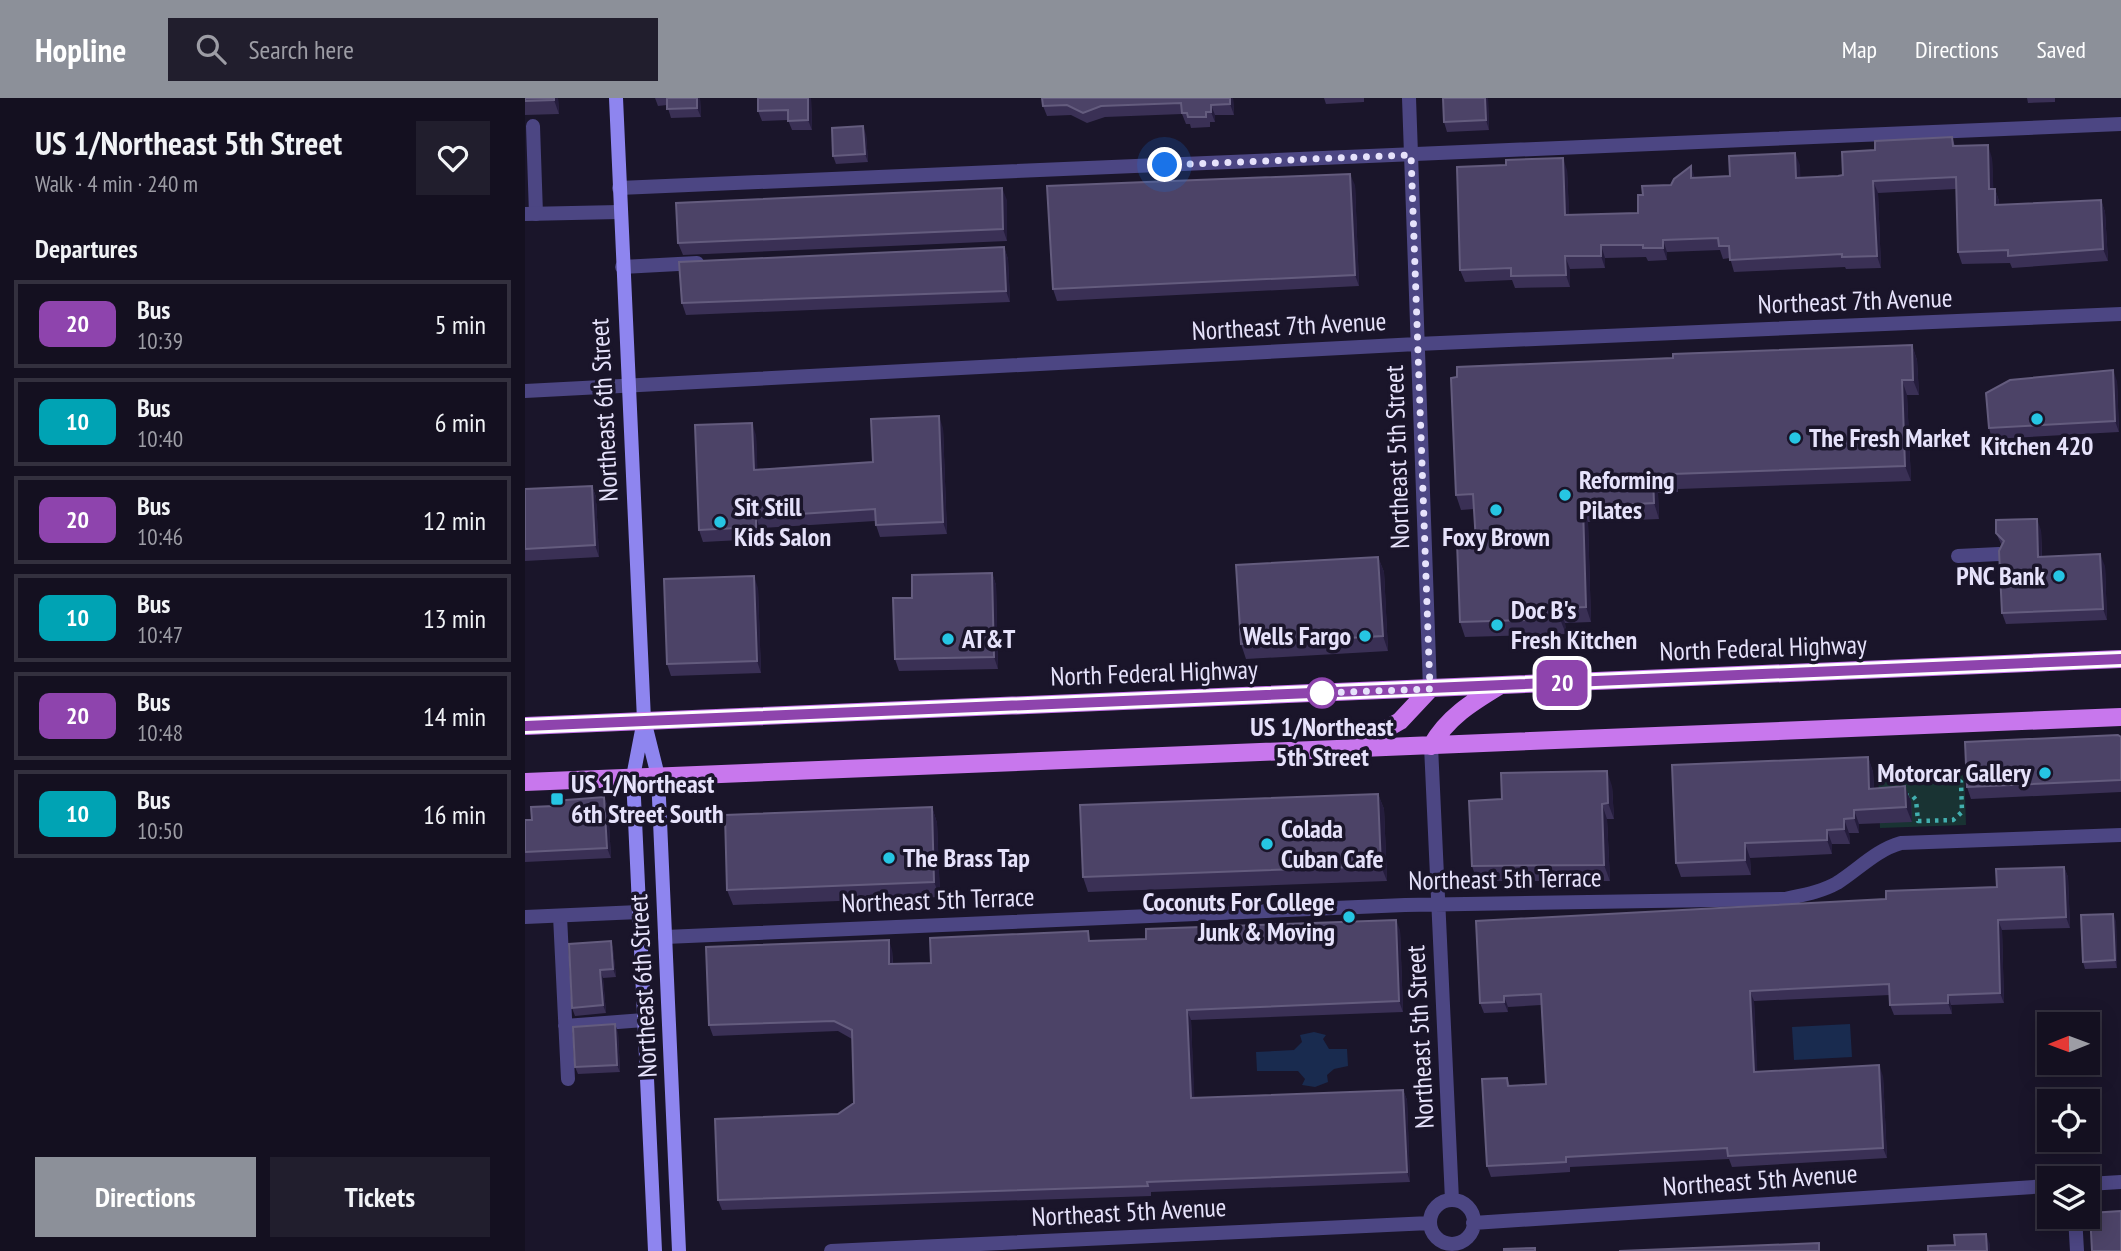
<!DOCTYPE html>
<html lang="en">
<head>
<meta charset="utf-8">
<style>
	:root { --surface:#141020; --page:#211e2d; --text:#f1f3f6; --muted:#9d9da5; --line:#33303e; --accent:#8c9099 }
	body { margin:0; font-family:"PT Sans Narrow",sans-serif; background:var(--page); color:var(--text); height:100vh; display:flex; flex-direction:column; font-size:26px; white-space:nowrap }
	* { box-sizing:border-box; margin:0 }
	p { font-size:23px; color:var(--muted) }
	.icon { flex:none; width:38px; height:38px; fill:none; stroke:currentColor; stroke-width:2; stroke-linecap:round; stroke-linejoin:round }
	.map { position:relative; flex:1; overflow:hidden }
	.side { display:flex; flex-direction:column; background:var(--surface); width:525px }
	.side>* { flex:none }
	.badge { padding:0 14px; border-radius:10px; font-size:24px; line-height:46px }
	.needle { width:46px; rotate:269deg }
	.tools { position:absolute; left:1512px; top:914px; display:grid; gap:14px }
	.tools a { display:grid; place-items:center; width:63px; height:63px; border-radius:0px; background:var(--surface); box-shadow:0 4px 18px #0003,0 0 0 2px var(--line); font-size:35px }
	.you { position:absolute; width:35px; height:35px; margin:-18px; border:5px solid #fff; border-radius:50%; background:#1a73e8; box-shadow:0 0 0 10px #1a73e833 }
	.map>.badge { position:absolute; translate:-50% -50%; box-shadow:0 0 0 4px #fff }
	h2 { padding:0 35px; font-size:26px; line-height:63px }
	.round { display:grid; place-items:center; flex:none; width:74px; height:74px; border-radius:0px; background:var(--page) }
	.headline { display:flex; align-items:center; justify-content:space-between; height:119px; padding:0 35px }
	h1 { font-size:33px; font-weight:800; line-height:52px }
	.primary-button { display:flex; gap:14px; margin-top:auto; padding:14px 35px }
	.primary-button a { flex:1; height:80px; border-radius:0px; background:var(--accent); color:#fff; font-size:28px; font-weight:800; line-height:80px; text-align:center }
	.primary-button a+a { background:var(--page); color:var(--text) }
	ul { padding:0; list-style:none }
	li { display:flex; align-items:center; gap:21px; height:88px; margin:0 14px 10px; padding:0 21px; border:4px solid var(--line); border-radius:0px }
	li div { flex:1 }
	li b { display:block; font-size:26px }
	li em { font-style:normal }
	li .badge { min-width:77px; font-weight:700; text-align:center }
	header { display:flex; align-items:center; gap:42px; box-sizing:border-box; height:98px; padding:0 35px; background:var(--accent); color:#fff }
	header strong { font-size:33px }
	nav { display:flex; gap:38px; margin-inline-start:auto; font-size:24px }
	.search { width:490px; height:63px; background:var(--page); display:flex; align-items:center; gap:18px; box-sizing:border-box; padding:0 24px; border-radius:0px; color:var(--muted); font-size:26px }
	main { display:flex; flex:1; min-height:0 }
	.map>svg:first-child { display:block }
	.green { fill:#193333 }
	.water { fill:#192b4f }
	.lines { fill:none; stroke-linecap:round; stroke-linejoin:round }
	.path { stroke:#42afaf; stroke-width:4.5; stroke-dasharray:3.5 5; stroke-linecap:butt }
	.lane { stroke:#4c4683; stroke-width:14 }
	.street { stroke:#4c4683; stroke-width:14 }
	.secondary { stroke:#8e85ef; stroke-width:14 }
	.primary { stroke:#c877ed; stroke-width:18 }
	.wall { fill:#3a3055 }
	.shaded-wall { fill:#251d3d }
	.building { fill:#4c4367; stroke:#645c7e; stroke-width:2 }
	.line-casing { stroke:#fff; stroke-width:16 }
	.line { stroke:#8e44ad; stroke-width:10 }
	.walk { stroke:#e6e2fb; stroke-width:7; stroke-dasharray:0 12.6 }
	.poi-dot { fill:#26c5e3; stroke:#1a152a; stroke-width:2.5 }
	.stop-dot { fill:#fff; stroke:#8e44ad; stroke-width:3.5 }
	.labels { text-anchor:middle; stroke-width:7; stroke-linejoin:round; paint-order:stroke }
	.street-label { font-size:26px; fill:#e6e2fb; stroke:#1a152a }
	.poi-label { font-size:26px; font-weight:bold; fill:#e6e2fb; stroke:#1a152a; text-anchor:start }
	.stop-label { font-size:26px; font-weight:bold; fill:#e6e2fb; stroke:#1a152a }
</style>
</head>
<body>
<header>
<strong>Hopline</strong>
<div class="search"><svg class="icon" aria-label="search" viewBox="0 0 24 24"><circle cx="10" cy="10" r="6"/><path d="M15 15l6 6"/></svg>Search here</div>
<nav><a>Map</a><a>Directions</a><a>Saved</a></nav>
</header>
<main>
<section class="side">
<div class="headline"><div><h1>US 1/Northeast 5th Street</h1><p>Walk · 4 min · 240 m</p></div><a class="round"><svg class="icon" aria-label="heart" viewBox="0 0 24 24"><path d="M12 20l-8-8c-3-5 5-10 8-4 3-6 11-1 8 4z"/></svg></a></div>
<h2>Departures</h2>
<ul>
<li><span class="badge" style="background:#8e44ad;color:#fff">20</span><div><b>Bus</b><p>10:39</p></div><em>5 min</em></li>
<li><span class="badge" style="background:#00a3b4;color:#fff">10</span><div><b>Bus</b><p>10:40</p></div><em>6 min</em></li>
<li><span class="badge" style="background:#8e44ad;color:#fff">20</span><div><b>Bus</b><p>10:46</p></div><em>12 min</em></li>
<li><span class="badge" style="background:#00a3b4;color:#fff">10</span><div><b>Bus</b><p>10:47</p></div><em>13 min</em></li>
<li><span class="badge" style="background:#8e44ad;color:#fff">20</span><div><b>Bus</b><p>10:48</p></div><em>14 min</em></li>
<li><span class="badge" style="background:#00a3b4;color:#fff">10</span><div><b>Bus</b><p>10:50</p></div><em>16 min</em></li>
</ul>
<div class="primary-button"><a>Directions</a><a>Tickets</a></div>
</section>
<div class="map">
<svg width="1596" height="1153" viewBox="0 0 1596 1153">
	<rect width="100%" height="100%" fill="#1a152a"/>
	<path class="green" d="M1439,669L1441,727L1355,730L1353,672Z"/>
	<path class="water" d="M1325,926L1327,959L1269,962L1267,929Z
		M789,934L801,937L798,941L804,951H822L823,968L809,971L802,977L803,984L790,989L777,987L780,981L773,973H732L731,954L769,952L777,944L775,937Z"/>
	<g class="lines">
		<path class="path" d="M1427,677L1436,684L1437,714L1428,722L1393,723L1391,702L1387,697L1366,701L1365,685C1384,675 1407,678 1427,677Z"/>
		<path class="lane" d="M8,28L11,116
			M94,90L1596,26
			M97,169L172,165
			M1433,458L1474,456
			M35,818L43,981
			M40,928L119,922
			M1550,1118L1552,1153"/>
		<path class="street" d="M884,0L905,591
			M0,116L94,114
			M0,293L892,246L1596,216
			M906,648L927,1102
			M0,819L114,814
			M140,839L880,807L1260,801C1278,797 1296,794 1312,785C1334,771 1351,752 1376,745L1596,737
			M1563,1086L1596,1084
			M905 1124a22 22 0 1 1 44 0a22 22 0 1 1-44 0Z
			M948,1125L1524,1088
			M306,1153L905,1125"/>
		<path class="secondary" d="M91,0L119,622L133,678L154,1153
			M118,627L108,679L130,1153"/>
		<path class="primary" d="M0,628L1596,561
			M906,648C923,619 946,605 974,588
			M828,650L875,623L905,591
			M0,684L1596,619"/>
	</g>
	<path class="wall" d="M0,0H33L34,16L0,17Z
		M130,0H175L176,19L146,20L142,7L133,8Z
		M286,0L287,32H267L263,22L237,23L233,13Z
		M708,0L709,17H690V24H685V29L666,30L665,26H661L657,16L580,19L562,25L546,17L522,18L518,8Z
		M799,0H839V4L801,6Z
		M918,0H963L964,32L922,34L919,24Z
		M1502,0H1530V4L1503,5Z
		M341,36L343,64L311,66L308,58Z
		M1427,39L1430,48L1467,60L1468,91H1470L1474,103V107L1576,102L1580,114L1583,163L1487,170L1485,165L1437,166L1433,154L1431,91L1353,95L1356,170L1321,171L1320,169L1209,174L1205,160L1198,161L1195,152L1142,154V162L1123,163L1121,159L1080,160V170L1045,171V189L990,190L987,182L940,184L935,172L1042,72L1044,117L1113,115L1118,97L1170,80L1205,78L1275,67V80L1313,78L1318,77L1350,52Z
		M830,87L834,188L532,203L528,191Z
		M482,102V143L158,157L153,145Z
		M479,149L483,161L485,204L161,217L157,205Z
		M1387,247L1392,262L1394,297H1382L1386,383L1153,391V394L1133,395L1134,421L1063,424L1066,524L1040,525L1041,536L940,539L935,524L951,444L949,411L936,412L931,397L1148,260Z
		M1592,283L1594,334L1467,341L1464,330Z
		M418,330L422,436L355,439L351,427L350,423L235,430V441L178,444L174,432L231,337L232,371L348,364Z
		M67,388L71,399L74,459L0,463V391Z
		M1516,432L1517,458L1580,468L1582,522L1481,526L1477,515V448L1471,435Z
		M853,459L859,474L863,553L721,561L716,546Z
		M467,475L471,487L473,571L374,573L370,561L387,500Z
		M233,490L236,575L146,578L142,566Z
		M1596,639V694L1446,701L1442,689Z
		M1343,659L1348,674L1349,690L1386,703L1387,724L1334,726V735H1324L1325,746H1307V756L1225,760L1226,777L1156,779L1151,765Z
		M1087,688L1089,721H1082L1085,783H952L947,768L977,701Z
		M853,696L859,711L862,783L563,794L558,779Z
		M79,699L83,709L86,760L0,764V722H7L29,708Z
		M407,709L412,725L415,799L208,807L202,792Z
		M1539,769L1543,779L1545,830L1477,832L1479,905L1426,907L1427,916L1369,917L1365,907V897L1229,903L1232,974L1358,978L1362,1060L1207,1069L1204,1061L1045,1069V1074L966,1079L962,1068L982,980L985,988L1021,986L1016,907L983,909V914L959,915L955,905L951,823L1361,801L1472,789Z
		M1591,823L1592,870L1560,871L1558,864Z
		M875,832L878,914L666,922L669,1000L878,992L882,1002L885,1084L626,1094V1098L197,1112L193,1102L329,1005L327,941L313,933L188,938L184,927L367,852L368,866L406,865L567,843Z
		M86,843L88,851L91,879L78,880L81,915L50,918L47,910Z
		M93,934L95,974L53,976L50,969Z"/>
	<path class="shaded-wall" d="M29,0H33L34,16L29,2Z
		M172,0H175L176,19L172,10Z
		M283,0H286L287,32L283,22Z
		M705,0H708L709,17L705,6Z
		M960,0H963L964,32L961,22Z
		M686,7L690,17V24L686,14Z
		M338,28L341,36L343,64L340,56Z
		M1463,47L1467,60L1469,103L1464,91Z
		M1270,55L1275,67L1276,92L1271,80Z
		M1038,60L1042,72L1045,129L1040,117Z
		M1166,68L1170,80H1166Z
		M825,76L830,87L834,188L830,177Z
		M1348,83L1353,95L1356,170L1352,158Z
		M477,90L482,102V143L478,131Z
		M1470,91L1474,103L1475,119L1470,107Z
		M1576,102L1580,114L1583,163L1578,151Z
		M1138,142L1142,154V162L1138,150Z
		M1076,147L1080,160V170L1076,158Z
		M479,149L483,161L485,204L481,193Z
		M1040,158L1045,171V189L1041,177Z
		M1387,247L1392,262L1394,297L1388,282Z
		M1588,272L1592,283L1594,334L1590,323Z
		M1377,282L1382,297L1386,383L1380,368Z
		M414,318L418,330L422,436L418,424Z
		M227,325L231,337L233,383L229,372Z
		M1128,380L1133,395L1134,421L1129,405Z
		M67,388L71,399L74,459L70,447Z
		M1058,409L1063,424L1066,524L1061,509Z
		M231,419L235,430V441L231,429Z
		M1512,421L1516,432L1517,470L1513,459Z
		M1575,456L1580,468L1582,522L1578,511Z
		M853,459L859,474L863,553L858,538Z
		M467,475L471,487L473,571L469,559Z
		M229,478L233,490L236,575L232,563Z
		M1035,510L1040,525L1041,536L1035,521Z
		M1343,659L1348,674L1350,705L1344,691Z
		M1082,673L1087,688L1089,721L1083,705Z
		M1380,688L1386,703L1387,724L1381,709Z
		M853,696L859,711L862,783L856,768Z
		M79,699L83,709L86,760L82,750Z
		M1077,706L1082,721L1085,783L1079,767Z
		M407,709L412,725L415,799L409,784Z
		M1329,712L1334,726V735L1329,720Z
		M1319,721L1324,735L1325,746L1319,731Z
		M1302,732L1307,746V756L1302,742Z
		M1220,745L1225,760L1226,777L1220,762Z
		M1539,769L1543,779L1545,830L1541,819Z
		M1588,816L1591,823L1592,870L1590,862Z
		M871,822L875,832L878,914L874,903Z
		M1473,822L1477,832L1479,905L1475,895Z
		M364,842L367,852L368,876L364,866Z
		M86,843L88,851L91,879L88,871Z
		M75,872L78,880L81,915L78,907Z
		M1225,893L1229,903L1233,985L1229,974Z
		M1423,897L1426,907L1427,916L1423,905Z
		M979,898L983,909V914L979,904Z
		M662,912L666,922L670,1011L666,1000Z
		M90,926L93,934L95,974L92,967Z
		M1354,967L1358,978L1362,1060L1358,1050Z
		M878,992L882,1002L885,1084L882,1074Z
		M1461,1136L1465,1146V1153H1462Z"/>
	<path class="building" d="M0,0H29V2L0,3Z
		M142,0H172V10L142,11Z
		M233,0H283V22L263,23V12L233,13Z
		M517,0H705V6L686,7V14H681V19H663L662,15H657L656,5L576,8L558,15L542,7L518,8Z
		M918,0H960L961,22L919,24Z
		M338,28L340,56L308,58L307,30Z
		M1427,39L1428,48L1463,47L1464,91H1470V107L1576,102L1578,151L1483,158V152L1433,154L1431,79L1348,83L1352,158L1317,159V156L1205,162L1204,148H1194L1193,140L1138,142V150H1118V147H1076V158H1040L1041,177L986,178V170L935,172L932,69L981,67V62L1038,60L1040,117L1113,115V97H1118L1117,88L1146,87L1149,81L1166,68V80L1205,78L1204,58L1270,55L1271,80L1313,78L1318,77L1317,54L1350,52V43Z
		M825,76L830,177L528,191L522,88Z
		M477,90L478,131L153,145L151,105Z
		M479,149L481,193L157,205L154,164Z
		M1387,247L1388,282H1377L1380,368L1147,376V378L1128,380L1129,405L1058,409L1061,509L1035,510V521L935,524L932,444H951L948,396L931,397L926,280L932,279V269L1148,260V256Z
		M1588,272L1590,323L1464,330L1461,295L1485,282Z
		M414,318L418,424L351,427L350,411L231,419V429L174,432L170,327L227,325L229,372L348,364L346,321Z
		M67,388L70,447L0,451V391Z
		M1512,421L1513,459L1575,456L1578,511L1477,515L1474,453L1479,443L1471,435V422Z
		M853,459L858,538L716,546L711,467Z
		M467,475L469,559L370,561L368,500H387V477Z
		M229,478L232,563L142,566L139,481Z
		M1593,637L1596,639V682L1442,689L1440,644Z
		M1343,659L1344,691L1380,688L1381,709L1329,712V720L1319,721V731L1302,732V742L1220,745V762L1151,765L1147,667Z
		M1082,673L1083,705L1077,706L1079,767L947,768L944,703L977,701L976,675Z
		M853,696L856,768L558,779L555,707Z
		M79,699L82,750L0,754V722H7L6,709L29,708V703Z
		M407,709L409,784L202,792L200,717Z
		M1539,769L1541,819L1473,822L1475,895L1423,897V905L1365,907L1364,886L1225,893L1229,974L1354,967L1358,1050L1203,1058L1202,1050L1041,1059V1064L962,1068L957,981L982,980L983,988L1021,986L1016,896L979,898V904L955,905L951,823L1361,801V793L1472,789L1471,771Z
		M1588,816L1590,862L1558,864L1556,817Z
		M871,822L874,903L662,912L666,1000L878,992L882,1074L622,1084L623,1088L193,1102L190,1021L313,1016L329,1005L327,932L309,923L184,927L181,849L364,842V866L406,865L405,840L563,833L564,843L621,841V831Z
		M86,843L88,871L75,872L78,907L47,910L44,846Z
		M90,926L92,967L50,969L48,929Z
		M1596,1113V1153H1567L1565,1115Z
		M1461,1136L1462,1153H1403V1148L1430,1147L1429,1137Z
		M1294,1145V1153H1094Z
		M1010,1150V1153H979V1151Z"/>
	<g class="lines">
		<defs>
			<path id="line" d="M0,628L1596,561"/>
		</defs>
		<use href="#line" class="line-casing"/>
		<use href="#line" class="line"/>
		<path class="walk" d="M640,67L886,57L905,591L794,595H797"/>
	</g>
	<g class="poi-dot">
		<circle cx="1512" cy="321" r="7"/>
		<circle cx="1270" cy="340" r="7"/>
		<circle cx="1040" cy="397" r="7"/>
		<circle cx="971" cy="412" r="7"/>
		<circle cx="195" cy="424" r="7"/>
		<circle cx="1534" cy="478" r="7"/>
		<circle cx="972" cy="527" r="7"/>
		<circle cx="840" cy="538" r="7"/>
		<circle cx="423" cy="541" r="7"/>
		<circle cx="1520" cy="675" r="7"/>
		<rect x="25" y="694" width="14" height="14" rx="3.5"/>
		<circle cx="742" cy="746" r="7"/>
		<circle cx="364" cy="760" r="7"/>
		<circle cx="824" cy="819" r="7"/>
	</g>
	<circle class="stop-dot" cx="797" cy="595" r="14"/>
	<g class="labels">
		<g class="street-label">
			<text transform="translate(1330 203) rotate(-2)" y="9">Northeast 7th Avenue</text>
			<text transform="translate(764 228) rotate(-3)" y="9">Northeast 7th Avenue</text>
			<text transform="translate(79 312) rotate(-93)" y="9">Northeast 6th Street</text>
			<text transform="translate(872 359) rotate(-92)" y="9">Northeast 5th Street</text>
			<text transform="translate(1238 550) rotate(-2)" y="9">North Federal Highway</text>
			<text transform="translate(629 575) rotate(-2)" y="9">North Federal Highway</text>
			<text transform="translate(980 781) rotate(-1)" y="9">Northeast 5th Terrace</text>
			<text transform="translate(413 802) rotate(-2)" y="9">Northeast 5th Terrace</text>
			<text transform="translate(118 888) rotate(-93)" y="9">Northeast 6th Street</text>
			<text transform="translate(895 939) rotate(-93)" y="9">Northeast 5th Street</text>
			<text transform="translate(1235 1082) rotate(-4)" y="9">Northeast 5th Avenue</text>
			<text transform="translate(604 1114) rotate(-3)" y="9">Northeast 5th Avenue</text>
		</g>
		<g class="poi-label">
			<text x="1284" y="349">The Fresh Market</text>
			<text x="1512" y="357" text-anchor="middle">Kitchen 420</text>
			<text x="1054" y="391">Reforming<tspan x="1054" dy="30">Pilates</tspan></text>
			<text x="209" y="418">Sit Still<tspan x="209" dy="30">Kids Salon</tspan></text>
			<text x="971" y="448" text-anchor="middle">Foxy Brown</text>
			<text x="1520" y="487" text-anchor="end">PNC Bank</text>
			<text x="986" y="521">Doc B's<tspan x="986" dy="30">Fresh Kitchen</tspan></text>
			<text x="826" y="547" text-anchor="end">Wells Fargo</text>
			<text x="437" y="550">AT&amp;T</text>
			<text x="1506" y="684" text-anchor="end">Motorcar Gallery</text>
			<text x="46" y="695">US 1/Northeast<tspan x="46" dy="30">6th Street South</tspan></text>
			<text x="756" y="740">Colada<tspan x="756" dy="30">Cuban Cafe</tspan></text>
			<text x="378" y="769">The Brass Tap</text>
			<text x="810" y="813" text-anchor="end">Coconuts For College<tspan x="810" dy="30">Junk &amp; Moving</tspan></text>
		</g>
		<g class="stop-label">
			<text x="797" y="638">US 1/Northeast<tspan x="797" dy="30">5th Street</tspan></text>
		</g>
	</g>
</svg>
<div class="tools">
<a><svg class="needle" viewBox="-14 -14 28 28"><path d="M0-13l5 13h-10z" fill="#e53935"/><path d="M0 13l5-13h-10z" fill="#9d9da5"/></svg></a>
<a><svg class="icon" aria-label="locate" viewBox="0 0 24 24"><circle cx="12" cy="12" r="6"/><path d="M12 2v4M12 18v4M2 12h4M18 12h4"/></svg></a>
<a><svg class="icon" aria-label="layers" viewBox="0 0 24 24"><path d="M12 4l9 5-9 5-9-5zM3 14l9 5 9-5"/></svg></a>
</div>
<div class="you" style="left:640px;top:67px"></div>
<b class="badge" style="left:1037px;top:585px;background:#8e44ad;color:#fff">20</b>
</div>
</main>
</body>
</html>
